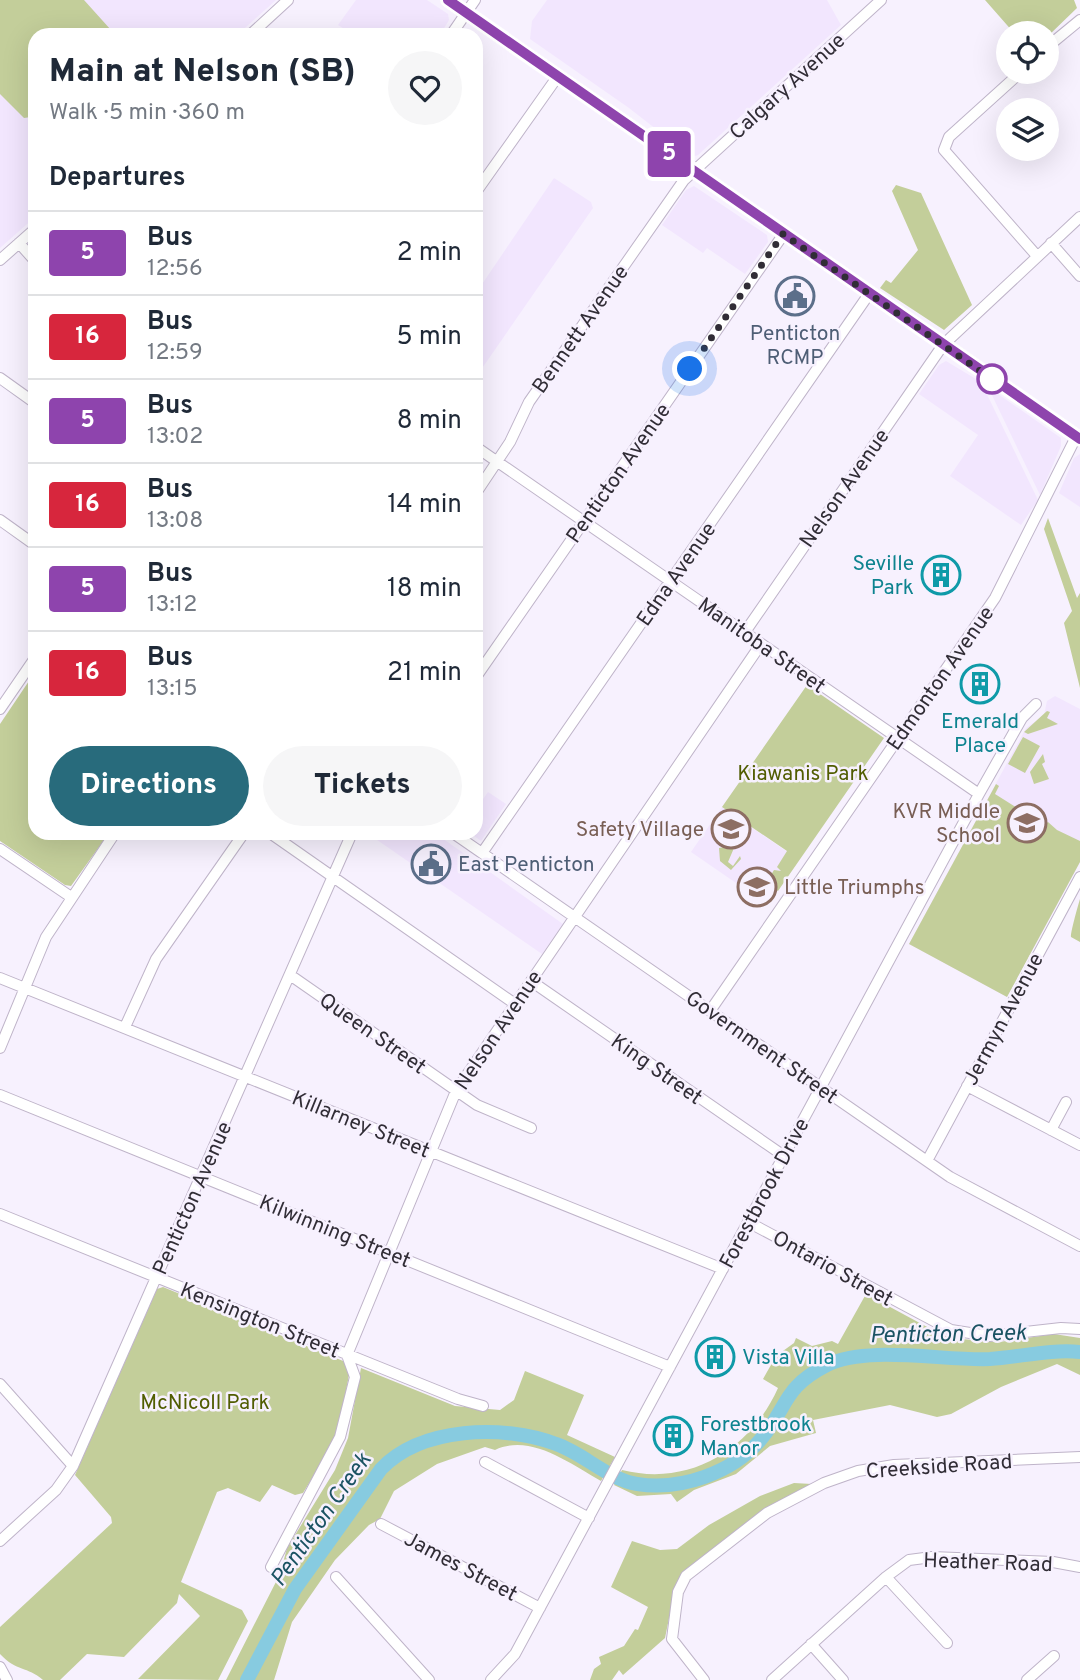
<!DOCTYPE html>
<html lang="en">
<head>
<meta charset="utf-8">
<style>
	:root { --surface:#fff; --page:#f6f6f7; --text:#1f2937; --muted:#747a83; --line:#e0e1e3; --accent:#286b7c }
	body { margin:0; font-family:Overpass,sans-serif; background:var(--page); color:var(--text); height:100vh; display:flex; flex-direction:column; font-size:26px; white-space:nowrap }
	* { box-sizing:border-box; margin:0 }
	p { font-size:23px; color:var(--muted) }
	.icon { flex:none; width:38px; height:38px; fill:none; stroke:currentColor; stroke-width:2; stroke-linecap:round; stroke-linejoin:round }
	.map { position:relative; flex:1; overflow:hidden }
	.details { position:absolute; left:28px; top:28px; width:455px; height:812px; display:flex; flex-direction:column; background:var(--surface); border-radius:21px; box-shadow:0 7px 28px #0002 }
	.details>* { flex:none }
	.badge { padding:0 14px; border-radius:5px; font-size:24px; line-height:46px }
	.buttons { position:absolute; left:996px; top:21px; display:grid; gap:14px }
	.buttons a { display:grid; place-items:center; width:63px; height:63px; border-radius:50%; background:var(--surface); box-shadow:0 7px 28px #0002; font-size:35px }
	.you { position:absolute; width:35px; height:35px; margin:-18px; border:5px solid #fff; border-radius:50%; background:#1a73e8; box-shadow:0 0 0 10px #1a73e833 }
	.map>.badge { position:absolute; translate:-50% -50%; box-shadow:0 0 0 4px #fff }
	h2 { padding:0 21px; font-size:26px; line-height:63px }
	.round { display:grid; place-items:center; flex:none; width:74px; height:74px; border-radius:37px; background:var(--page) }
	.summary { display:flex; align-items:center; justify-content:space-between; height:119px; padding:0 21px }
	h1 { font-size:33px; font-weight:800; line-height:52px }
	.action { display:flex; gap:14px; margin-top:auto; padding:14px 21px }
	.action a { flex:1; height:80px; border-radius:42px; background:var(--accent); color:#fff; font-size:28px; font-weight:800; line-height:80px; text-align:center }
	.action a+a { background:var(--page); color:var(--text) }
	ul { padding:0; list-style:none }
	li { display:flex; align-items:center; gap:21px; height:84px; padding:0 21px; border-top:2px solid var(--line) }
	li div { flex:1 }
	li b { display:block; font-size:26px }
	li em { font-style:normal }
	li .badge { min-width:77px; font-weight:700; text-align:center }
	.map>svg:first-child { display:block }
	.built { fill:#f2e6fe }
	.green { fill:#c3ce9a }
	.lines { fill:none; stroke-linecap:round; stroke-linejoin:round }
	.river { stroke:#87cbe0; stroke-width:14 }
	.minor-casing { stroke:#bfb4c9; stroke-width:12 }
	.major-casing { stroke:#bfb4c9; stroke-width:15 }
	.minor { stroke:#fff; stroke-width:10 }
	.major { stroke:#fff; stroke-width:12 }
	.line-casing { stroke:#fff; stroke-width:16 }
	.line { stroke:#8e44ad; stroke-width:10 }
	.walk { stroke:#312d36; stroke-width:7; stroke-dasharray:0 12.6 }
	.stop-dot { fill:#fff; stroke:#8e44ad; stroke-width:3.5 }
	.labels { text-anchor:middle; stroke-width:5; stroke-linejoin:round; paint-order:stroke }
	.street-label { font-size:21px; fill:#312d36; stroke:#f7f1fe }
	.service-label { font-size:21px; fill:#4e5e75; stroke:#f7f1fe }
	.culture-label { font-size:21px; fill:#0d838f; stroke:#f7f1fe; text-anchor:start }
	.park-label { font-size:21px; fill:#515d02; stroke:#f7f1fe }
	.education-label { font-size:21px; fill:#785e54; stroke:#f7f1fe; text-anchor:end }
	.water-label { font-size:23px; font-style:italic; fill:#1b5363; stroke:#f7f1fe }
</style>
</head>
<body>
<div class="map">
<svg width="1080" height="1680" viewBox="0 0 1080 1680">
	<rect width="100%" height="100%" fill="#f7f1fe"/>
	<path class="built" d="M0,0H276L237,35H35V217L0,248Z
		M356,0H427L448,14L449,20L440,35H354L338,25Z
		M547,0H827L841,25L698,155L692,157L629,108L530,39L532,21Z
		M554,178L591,202L593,208L476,377V293Z
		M694,186L767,235L768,242L745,274L707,248L703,253L662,225L686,190Z
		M946,361L981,382L1038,500L1021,525L950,476L978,435L919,394L939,365Z
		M988,387L1061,438V446L1040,495Z
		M1080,454V507L1059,493L1074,458Z
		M1055,696L1080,709V862L1007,997L909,944L1026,728L1044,715L1047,701Z
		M488,792L506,804L481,841L470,833H476V809Z
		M722,807L799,860L768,905L691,852Z
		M367,833H435L563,924L542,954Z"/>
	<path class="green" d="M0,0H84L111,30L107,35H35V114L31,117L24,118L0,94Z
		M985,0H1074L1077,8L1047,37L1046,33H1014Z
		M896,185L921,193L972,305L944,330L880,288L886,280L891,283L918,250L892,191Z
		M1048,518L1077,598L1080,593V688L1064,623L1072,611L1044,529Z
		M31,678H35V833H109L71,886L65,885L0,841V724Z
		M807,685L884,738L778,891L766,883L774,870L781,871L777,867L787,851L722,807Z
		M1047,711L1050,712L1047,718L1058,724L1028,734L1024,732Z
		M1023,737L1040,746L1025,773L1008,764Z
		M1043,754L1045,762L1042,764L1049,779L1034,784L1030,772Z
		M996,784L999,786L995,794L1027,814L1033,812L1047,821L1042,822L1038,831L1048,822L1057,830L1080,841V862L1007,997L909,944Z
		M729,840L734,848L728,862L733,866L740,856L741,859L731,870L720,861L719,848L724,847Z
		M1080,899V942L1071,937C1070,934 1079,902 1080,899Z
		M163,1287L348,1363L350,1369L338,1436L303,1493L295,1495L272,1485L260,1502L228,1488L217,1492L181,1582L242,1610L248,1621L218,1680L138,1679L200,1616L179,1594L177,1603L124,1657L87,1654L60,1680H43C27,1666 17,1672 0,1654V1627L112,1523L111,1517L75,1475L157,1289Z
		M866,1294L942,1335L961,1339L999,1342L1054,1334L1080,1338V1375L1057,1364L1001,1387L951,1414L937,1417L890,1405L813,1420L816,1433L770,1446L736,1474L694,1490L677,1502L671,1494L637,1496L614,1485L622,1470C690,1487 750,1450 778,1388L763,1379L776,1356L794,1343L796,1338L812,1346L832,1341L838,1344Z
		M361,1368L455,1406L500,1410L514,1400L525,1371L584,1395L567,1435L615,1457L601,1481C570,1464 531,1433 495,1450L485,1447L437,1464L394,1491L380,1519L369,1525L335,1560L292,1622L274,1680H226L280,1574L287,1548L335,1470L348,1438Z
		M794,1483L812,1484L684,1572L676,1584L665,1638L623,1675L619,1670L612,1680H590L594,1669L601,1664L599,1657L624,1646L635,1629L638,1630L648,1607L611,1587L632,1541L660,1550L677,1549L709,1525L760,1496Z"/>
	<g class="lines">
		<path class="river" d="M247,1680L295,1589L381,1469C421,1427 503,1424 556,1444C583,1453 609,1480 637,1484C680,1491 733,1473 761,1439C789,1406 782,1388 827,1365C868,1345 943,1361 990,1359C1020,1357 1051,1349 1080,1352"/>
		<defs>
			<path id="minor" d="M250,35L288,0
				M451,35L475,0
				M1046,48L1080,20
				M1021,72L949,137L944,150L1037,256
				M476,192L558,76
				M19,243L35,261
				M1051,243L1080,276
				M0,260L35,229
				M0,378L35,403
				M476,447L979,794
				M476,493L510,442L529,402L684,180L881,0
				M0,520L35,545
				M745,632L943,345L1080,217
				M476,677L783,235
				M0,709L35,658
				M270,833L515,1004
				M453,833L950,1177L1080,1246
				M0,849L71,897
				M482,853L869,294
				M290,975L477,1105L531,1128
				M0,978L723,1269
				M531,981L784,1156
				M710,1011L995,598L1076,437
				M125,1027L156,959L244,833
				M0,1048L46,937L115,833
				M967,1086L1080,1145
				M0,1095L670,1367
				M1051,1130L1066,1102
				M927,1161L1080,877
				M0,1214L458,1399L483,1406
				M748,1222L951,1330L989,1336L1061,1328L1080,1329
				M0,1384L73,1466
				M485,1462L589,1518
				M381,1524L540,1608
				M0,1541L56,1490L73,1466L352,833
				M271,1567L340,1437L355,1377L347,1355L456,1091L761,644
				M336,1577L429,1680
				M886,1577L947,1643
				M811,1644L843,1680
				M0,1667L7,1680
				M491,1680L515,1654L979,794L1022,718L1036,704
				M704,1680L672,1639L678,1592L686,1576L767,1513L824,1483L858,1471L894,1465L1080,1457
				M772,1680L886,1577L909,1560L932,1557L1053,1562L1080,1567
				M1027,1680L1054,1656"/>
			<path id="major" d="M448,0L1080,439"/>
		</defs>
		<use href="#minor" class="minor-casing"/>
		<use href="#major" class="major-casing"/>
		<use href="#minor" class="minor"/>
		<use href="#major" class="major"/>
	</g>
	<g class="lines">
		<defs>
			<path id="line" d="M448,0L1080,439"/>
		</defs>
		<use href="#line" class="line-casing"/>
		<use href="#line" class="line"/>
		<path class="walk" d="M690,369L783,234L992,379"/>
	</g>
	<defs>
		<symbol id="civic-ring" viewBox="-11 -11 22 22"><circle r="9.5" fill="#f7f1fe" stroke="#5c6f8a" stroke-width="1.5"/><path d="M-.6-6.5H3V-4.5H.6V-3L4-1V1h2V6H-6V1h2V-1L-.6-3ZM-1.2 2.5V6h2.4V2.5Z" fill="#5c6f8a"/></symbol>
		<symbol id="building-ring" viewBox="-11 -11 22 22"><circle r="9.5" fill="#f7f1fe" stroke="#0f9aa8" stroke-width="1.5"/><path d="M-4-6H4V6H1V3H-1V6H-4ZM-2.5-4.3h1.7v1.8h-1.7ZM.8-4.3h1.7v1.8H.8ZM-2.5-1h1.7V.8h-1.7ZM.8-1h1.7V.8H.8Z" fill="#0f9aa8"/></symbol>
		<symbol id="school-ring" viewBox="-11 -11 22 22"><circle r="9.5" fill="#f7f1fe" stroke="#8d6e63" stroke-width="1.5"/><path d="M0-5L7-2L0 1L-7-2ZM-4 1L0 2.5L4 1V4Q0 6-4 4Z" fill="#8d6e63"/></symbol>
	</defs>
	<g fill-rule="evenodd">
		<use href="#civic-ring" x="773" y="274" width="44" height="44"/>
		<use href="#building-ring" x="919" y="553" width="44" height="44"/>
		<use href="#building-ring" x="958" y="662" width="44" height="44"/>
		<use href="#school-ring" x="1005" y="801" width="44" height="44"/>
		<use href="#school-ring" x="709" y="807" width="44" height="44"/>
		<use href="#civic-ring" x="409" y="842" width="44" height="44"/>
		<use href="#school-ring" x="735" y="865" width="44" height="44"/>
		<use href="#building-ring" x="693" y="1335" width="44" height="44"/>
		<use href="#building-ring" x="651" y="1414" width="44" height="44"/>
	</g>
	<circle class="stop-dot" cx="992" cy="379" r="14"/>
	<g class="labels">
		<g class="street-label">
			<text transform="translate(787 86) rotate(-42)" y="7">Calgary Avenue</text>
			<text transform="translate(580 329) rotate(-55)" y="7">Bennett Avenue</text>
			<text transform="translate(618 473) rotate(-55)" y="7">Penticton Avenue</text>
			<text transform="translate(844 488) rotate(-55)" y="7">Nelson Avenue</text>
			<text transform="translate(676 574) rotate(-55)" y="7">Edna Avenue</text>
			<text transform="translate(762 645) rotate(35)" y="7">Manitoba Street</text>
			<text transform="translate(940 678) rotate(-55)" y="7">Edmonton Avenue</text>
			<text transform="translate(1003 1019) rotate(-62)" y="7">Jermyn Avenue</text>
			<text transform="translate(498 1030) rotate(-56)" y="7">Nelson Avenue</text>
			<text transform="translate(373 1033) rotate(35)" y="7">Queen Street</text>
			<text transform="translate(762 1047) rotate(35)" y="7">Government Street</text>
			<text transform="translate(657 1069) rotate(35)" y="7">King Street</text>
			<text transform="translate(361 1124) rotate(22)" y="7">Killarney Street</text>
			<text transform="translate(764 1193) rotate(-62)" y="7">Forestbrook Drive</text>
			<text transform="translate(192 1198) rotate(-66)" y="7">Penticton Avenue</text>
			<text transform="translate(335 1231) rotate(22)" y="7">Kilwinning Street</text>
			<text transform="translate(833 1268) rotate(29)" y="7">Ontario Street</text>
			<text transform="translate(260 1320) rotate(22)" y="7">Kensington Street</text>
			<text transform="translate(939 1466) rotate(-4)" y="7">Creekside Road</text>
			<text transform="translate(988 1562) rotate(2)" y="7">Heather Road</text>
			<text transform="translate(461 1566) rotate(28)" y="7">James Street</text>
		</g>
		<g class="service-label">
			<text x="795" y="340">Penticton<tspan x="795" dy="24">RCMP</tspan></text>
			<text x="458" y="871" text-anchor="start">East Penticton</text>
		</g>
		<g class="culture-label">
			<text x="914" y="570" text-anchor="end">Seville<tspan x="914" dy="24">Park</tspan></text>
			<text x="980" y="728" text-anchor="middle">Emerald<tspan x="980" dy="24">Place</tspan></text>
			<text x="742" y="1364">Vista Villa</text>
			<text x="700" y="1431">Forestbrook<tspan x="700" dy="24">Manor</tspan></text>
		</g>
		<g class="park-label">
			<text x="803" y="780">Kiawanis Park</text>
			<text x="205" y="1409">McNicoll Park</text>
		</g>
		<g class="education-label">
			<text x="1000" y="818">KVR Middle<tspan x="1000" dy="24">School</tspan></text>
			<text x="704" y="836">Safety Village</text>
			<text x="784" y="894" text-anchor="start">Little Triumphs</text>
		</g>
		<g class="water-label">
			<text transform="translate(948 1333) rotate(-1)" y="8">Penticton Creek</text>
			<text transform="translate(320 1519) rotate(-55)" y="8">Penticton Creek</text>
		</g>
	</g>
</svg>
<div class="buttons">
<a><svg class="icon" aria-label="locate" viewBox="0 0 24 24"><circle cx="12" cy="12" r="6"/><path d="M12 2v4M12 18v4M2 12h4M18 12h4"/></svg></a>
<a><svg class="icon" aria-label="layers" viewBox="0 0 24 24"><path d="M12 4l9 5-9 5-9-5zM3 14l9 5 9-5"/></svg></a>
</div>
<div class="you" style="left:690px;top:369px"></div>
<b class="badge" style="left:669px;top:154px;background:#8e44ad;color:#fff">5</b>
<section class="details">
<div class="summary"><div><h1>Main at Nelson (SB)</h1><p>Walk · 5 min · 360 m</p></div><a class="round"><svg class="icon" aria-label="heart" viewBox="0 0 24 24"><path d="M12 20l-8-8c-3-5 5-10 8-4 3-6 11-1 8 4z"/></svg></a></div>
<h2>Departures</h2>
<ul>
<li><span class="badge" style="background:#8e44ad;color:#fff">5</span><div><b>Bus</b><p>12:56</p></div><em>2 min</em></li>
<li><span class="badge" style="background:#d7263d;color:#fff">16</span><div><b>Bus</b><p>12:59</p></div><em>5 min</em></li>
<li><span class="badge" style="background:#8e44ad;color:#fff">5</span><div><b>Bus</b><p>13:02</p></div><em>8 min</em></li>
<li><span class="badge" style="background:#d7263d;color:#fff">16</span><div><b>Bus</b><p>13:08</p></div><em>14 min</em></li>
<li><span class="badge" style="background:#8e44ad;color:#fff">5</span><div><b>Bus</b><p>13:12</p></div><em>18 min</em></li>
<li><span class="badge" style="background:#d7263d;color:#fff">16</span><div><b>Bus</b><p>13:15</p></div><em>21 min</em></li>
</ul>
<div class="action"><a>Directions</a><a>Tickets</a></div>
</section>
</div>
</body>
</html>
